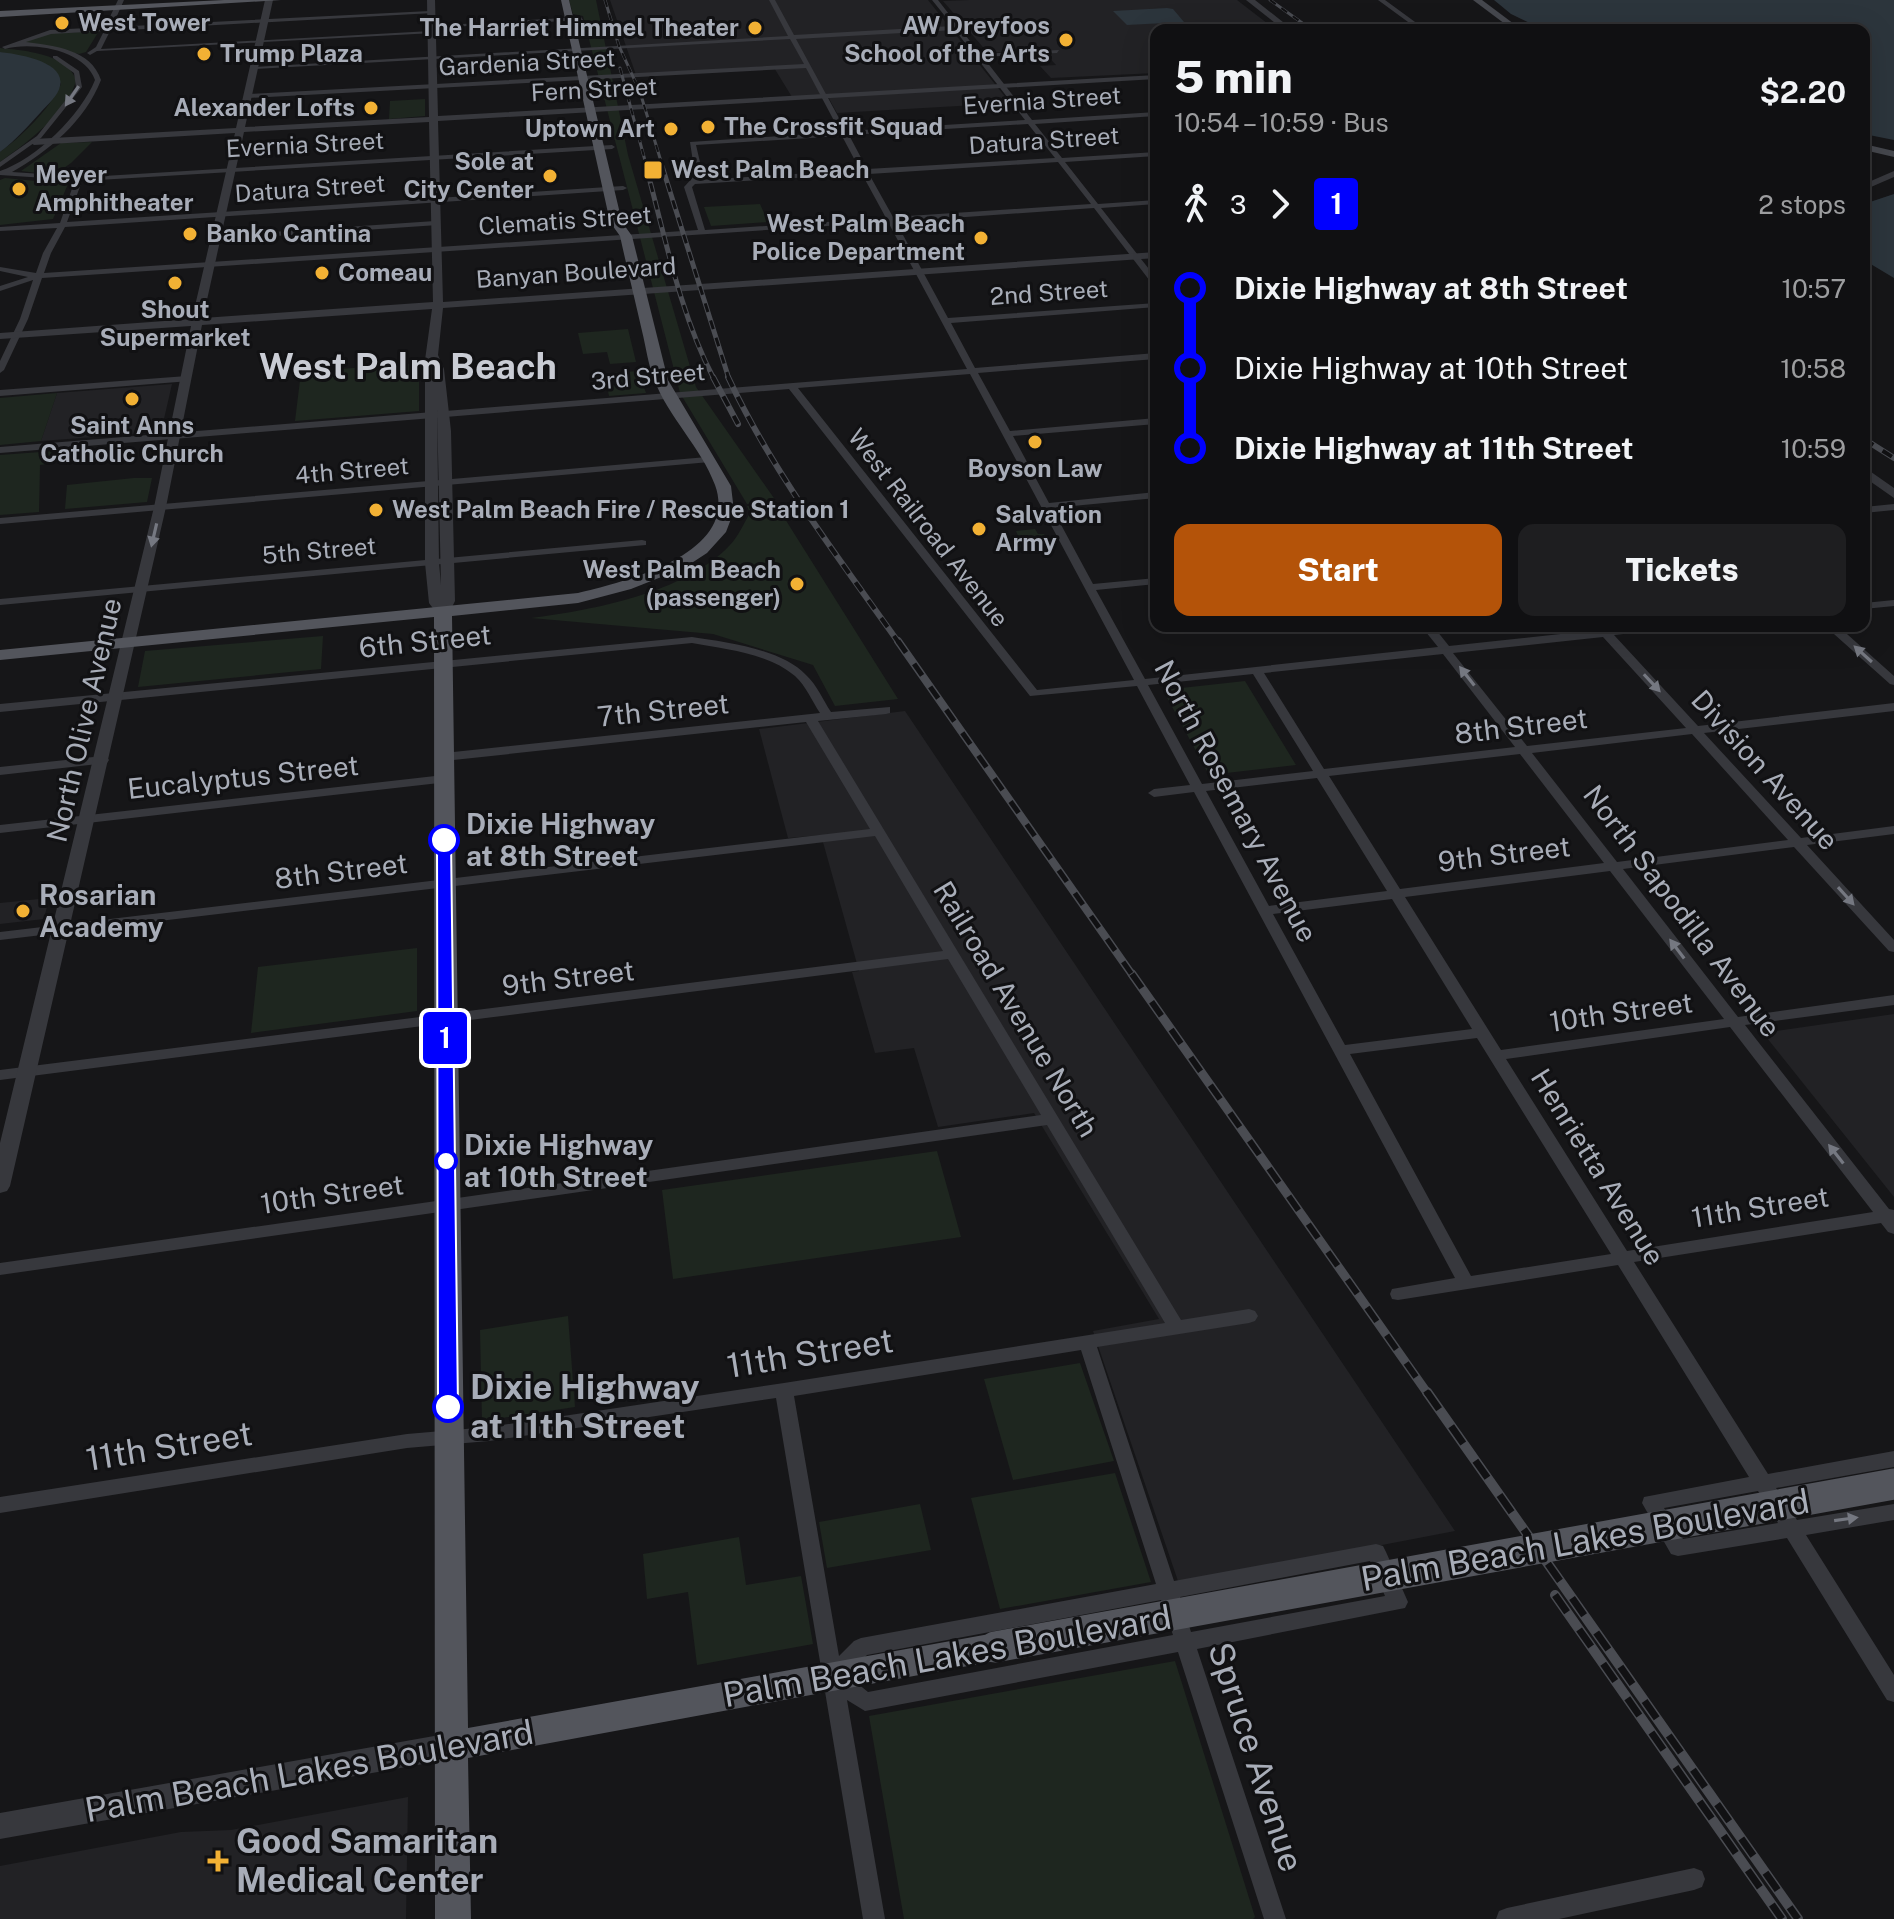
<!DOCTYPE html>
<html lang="en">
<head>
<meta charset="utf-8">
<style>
	:root { --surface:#101012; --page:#1e1e20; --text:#f1f3f6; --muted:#9c9d9f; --line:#303032; --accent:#b45309 }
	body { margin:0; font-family:"Public Sans",sans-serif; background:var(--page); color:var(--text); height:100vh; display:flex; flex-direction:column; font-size:30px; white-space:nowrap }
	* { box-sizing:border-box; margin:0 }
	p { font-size:26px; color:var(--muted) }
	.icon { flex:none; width:44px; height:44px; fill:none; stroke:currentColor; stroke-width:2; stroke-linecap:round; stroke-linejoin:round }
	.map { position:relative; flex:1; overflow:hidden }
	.drawer { position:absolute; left:1150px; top:24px; width:720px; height:608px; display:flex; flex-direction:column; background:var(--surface); border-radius:16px; box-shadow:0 8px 32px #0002,0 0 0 2px var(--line) }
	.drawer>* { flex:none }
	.badge { padding:0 16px; border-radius:6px; font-size:28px; line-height:52px }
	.map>.badge { position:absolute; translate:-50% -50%; box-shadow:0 0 0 4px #fff }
	.legs { display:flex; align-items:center; gap:12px; height:88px; padding:0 24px; font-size:26px }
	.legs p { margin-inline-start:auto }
	.overview { display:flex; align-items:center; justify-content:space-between; height:136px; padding:0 24px }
	h1 { font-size:44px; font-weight:800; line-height:60px }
	.action { display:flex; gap:16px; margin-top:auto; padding:16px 24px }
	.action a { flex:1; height:92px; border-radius:16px; background:var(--accent); color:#fff; font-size:32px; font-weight:800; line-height:92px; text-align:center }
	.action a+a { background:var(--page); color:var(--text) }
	ul { padding:0 24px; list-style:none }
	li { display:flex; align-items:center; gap:28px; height:80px; font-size:30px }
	li i { display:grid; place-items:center; width:12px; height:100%; margin:0 10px; background:currentColor }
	li i::after { content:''; width:20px; height:20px; margin:-10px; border:6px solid; border-radius:50%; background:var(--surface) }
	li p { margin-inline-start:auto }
	li:first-child i { background:linear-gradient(#0000 50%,currentColor 0) }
	li:last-child i { background:linear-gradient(currentColor 50%,#0000 0) }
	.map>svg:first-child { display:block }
	.built { fill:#222225 }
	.green { fill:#1e261f }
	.water { fill:#2c353c }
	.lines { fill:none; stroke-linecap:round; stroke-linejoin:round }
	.minor { fill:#37383d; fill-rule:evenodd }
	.tertiary { fill:#37383d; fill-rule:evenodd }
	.secondary { fill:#45474d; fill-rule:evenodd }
	.primary { fill:#53555c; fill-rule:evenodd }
	.rail-far5-casing { stroke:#4a4c52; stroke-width:3 }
	.rail-far4-casing { stroke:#4a4c52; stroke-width:5 }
	.rail-far3-casing { stroke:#4a4c52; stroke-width:6 }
	.rail-far2-casing { stroke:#4a4c52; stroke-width:8 }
	.rail-far1-casing { stroke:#4a4c52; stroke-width:9 }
	.rail-casing { stroke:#4a4c52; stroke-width:10 }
	.rail-far5 { stroke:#111113; stroke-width:2; stroke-dasharray:7; stroke-linecap:butt }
	.rail-far4 { stroke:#111113; stroke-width:3; stroke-dasharray:9; stroke-linecap:butt }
	.rail-far3 { stroke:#111113; stroke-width:4; stroke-dasharray:11; stroke-linecap:butt }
	.rail-far2 { stroke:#111113; stroke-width:5; stroke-dasharray:14; stroke-linecap:butt }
	.rail-far1 { stroke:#111113; stroke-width:6; stroke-dasharray:17; stroke-linecap:butt }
	.rail { stroke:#111113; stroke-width:7; stroke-dasharray:21; stroke-linecap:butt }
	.primary-bridge { stroke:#53555c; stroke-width:31 }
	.oneway { fill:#757881 }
	.line-1 { fill:#00f; stroke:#fff; stroke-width:2 }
	.poi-dot { fill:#f2b134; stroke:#111113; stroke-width:3 }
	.stop-1-dot { fill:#fff; stroke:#00f; stroke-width:4 }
	.labels { text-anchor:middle; stroke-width:6; stroke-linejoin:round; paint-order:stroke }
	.far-poi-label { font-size:24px; font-weight:bold; fill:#a8adb8; stroke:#111113; text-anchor:start }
	.far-street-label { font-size:24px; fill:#a8adb8; stroke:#111113 }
	.street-label { font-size:28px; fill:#a8adb8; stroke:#111113 }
	.stop-label { font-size:28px; font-weight:bold; fill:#a8adb8; stroke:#111113; text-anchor:start }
	.poi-label { font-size:28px; font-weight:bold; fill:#a8adb8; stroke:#111113; text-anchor:start }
	.near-street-label { font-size:34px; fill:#a8adb8; stroke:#111113 }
	.near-stop-label { font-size:34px; font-weight:bold; fill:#a8adb8; stroke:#111113; text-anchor:start }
	.near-poi-label { font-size:34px; font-weight:bold; fill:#a8adb8; stroke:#111113; text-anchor:start }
	.far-town-label { font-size:36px; font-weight:bold; fill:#c9ccd4; stroke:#111113 }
</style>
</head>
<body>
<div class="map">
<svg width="1894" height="1919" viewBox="0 0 1894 1919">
	<rect width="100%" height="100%" fill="#161618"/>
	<path class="built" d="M610,0H928L1010,103L837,113L827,95L792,97L773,66L636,75Z
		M970,0H1237L1276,30H1156V73L1051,78L1040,66L1056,65L1042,50L988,53L943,1Z
		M172,384L161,432L41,441L57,393Z
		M905,711L1455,1531L1179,1584L1093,1331L1159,1319L1034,1113L938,1127L914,1048L875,1053L852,972L859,971L821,835L788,838L759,729Z
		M49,898L44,919L0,924V903Z
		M1894,1014V1197L1763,1033Z
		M408,1797L406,1919H0V1866L181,1832L231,1830Z"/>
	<path class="green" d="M569,0H596L628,155L696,387L776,501L747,504L680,393L583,16L573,14Z
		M99,31L86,52L79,54L23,42L43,34Z
		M0,48C23,50 68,54 76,80C70,111 24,145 0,162V152C22,136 50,109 61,84L48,65L0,52Z
		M425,99V116L389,119L390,101Z
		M92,142L71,163L54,175L21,171L61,143Z
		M5,178L68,184L53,219L0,225V180Z
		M760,204L768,222L711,226L704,207Z
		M628,329L636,362L610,364L607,352L583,354L578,333Z
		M419,363V411L295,421L301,372Z
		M638,371L646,393L609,396L607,386L614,385L612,373Z
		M57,393L41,441L0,445V398Z
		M68,450L67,461L40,465L39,512L0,515V455Z
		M134,478H152L147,502L65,509L67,485Z
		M775,503L898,699L835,706L813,665L713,634L531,618C593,610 685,593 730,545C738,537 744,523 750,513L747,506Z
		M1035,529L1038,534H1044L1050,545L1003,549L1000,540L1019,538L1016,531Z
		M323,636L321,669L138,687L145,651Z
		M1245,681L1296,765L1209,775L1163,690Z
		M417,948V1011L251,1033L258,967Z
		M937,1151L961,1237L673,1279L662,1190Z
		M568,1316L575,1407L482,1421L480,1330Z
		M1080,1363L1114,1461L1013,1480L984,1379Z
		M1115,1473L1151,1582L1000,1609L971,1498Z
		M920,1504L931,1550L827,1568L819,1522Z
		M739,1537L746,1585L801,1576L813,1644L697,1665L688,1592L647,1599L643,1554Z
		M1175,1661L1255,1917L1253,1919H904L869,1716Z"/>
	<path class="water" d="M1494,0H1894V140L1864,134V30H1544L1511,14Z
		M1167,8L1173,9L1184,22L1127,25L1113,11Z
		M0,52C17,54 66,61 60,86C58,96 48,104 41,112C28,126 16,140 0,152Z
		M1894,194V278L1864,260V204Z"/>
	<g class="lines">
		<path class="minor" d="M118,0H124L112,27L430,11L433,13L110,31L101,49L431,31L434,33L97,51L90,55L87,53L96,47L104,31L51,34L26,42C54,46 91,49 101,80C85,121 49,151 12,172L87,177L612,145L615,147L612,149L82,181L67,222L623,186L627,188L623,190L65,227L51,253L44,273L698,230L684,187L695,175L690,142L840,132L806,68L249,98L246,96L249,94L804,64L790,39L255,69L252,67L788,36L769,0H775L794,35L953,26L932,0H938L980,54L1059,50L1057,53L983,57L1032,120L1156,112V116L1035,124L1062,158L1156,152V156L1065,162L1098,204L1156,200V204L1101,208L1156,278V285H1153L1094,208L896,222L948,318L1156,303V307L951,323L975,368L1156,353V359L978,373L1010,431L1156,418V424L1013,436L1049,503L1156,492V498L1052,508L1093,584L1156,578V584L1096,590L1145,679L1438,647L1421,626H1433L1449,646L1597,630L1601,626C1619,631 1654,626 1676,626L1670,629L1614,635L1698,726L1894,703V711L1704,733L1801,838L1894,826V834L1807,845L1894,940V952L1889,951L1794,847L1623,869L1738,1017L1894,995V1005L1745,1025L1889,1209L1894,1210V1234L1888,1232L1881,1223L1634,1262L1768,1474L1894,1451V1467L1776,1488L1797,1520L1894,1504V1520L1806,1535L1894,1675V1702L1887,1700L1787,1538L1678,1556L1671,1554L1642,1503L1644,1497L1749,1477L1618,1265L1398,1300L1392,1299L1390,1294L1392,1289L1455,1278L1194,792L1154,797L1148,793L1154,789L1190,785L1137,686L1030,696L789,389L0,453V447L967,369L888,222L42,278L28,319L4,370L0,373V361L20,319L33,280L0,291V286L28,277L0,271V267L36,273L43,253L57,228L0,231V227L60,223L75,180L0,175V171C36,159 81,115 95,80C85,50 32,41 5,49L2,47L50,30L105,27ZM955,30L1025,120L846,131L796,39ZM1028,124L1055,158L867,169L849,135ZM842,136L860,170L699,180L703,175L696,145ZM1058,162L1091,204L893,217L869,174ZM862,174L886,218L705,230L692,187L695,184ZM970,374L1134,680L1037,690L798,388ZM1603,637L1686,728L1527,746L1453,653ZM1443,654L1515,747L1324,769L1264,673ZM1253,674L1313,771L1202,784L1148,685ZM1692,734L1788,840L1617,862L1532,753ZM1520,754L1604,863L1400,889L1329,776ZM1317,778L1387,891L1269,906L1206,791ZM1610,871L1724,1019L1501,1050L1405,897ZM1392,899L1472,1029L1345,1045L1273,914ZM1730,1027L1873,1212L1627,1251L1506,1059ZM1477,1038L1611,1254L1471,1276L1350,1054ZM1758,1491L1778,1523L1683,1539L1664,1508Z
			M1378,0H1385L1426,30H1419Z
			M581,17L583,20L431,28L428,26Z
			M53,56H57L79,71L82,87L41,138L0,167V162L37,136L76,87L74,73L53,58Z
			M435,221L439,223L438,225L215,240L211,238L215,236Z
			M187,376L191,379L190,381L0,396V390Z
			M707,457L712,460L710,462L0,524V518Z
			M1894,504V510L1864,513V507Z
			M642,540L646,541V545L0,605V599Z
			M1894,600V606L1864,609V603Z
			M1825,626H1838L1894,676V685L1890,684Z
			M692,637C726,642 782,649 806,675C817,685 823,700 831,712L890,707V713L886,714L818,721L1181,1320L1249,1309L1255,1311L1258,1316L1255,1321L1249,1323L1097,1347L1174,1581L1376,1544L1383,1546L1386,1552L1408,1602L1405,1608L1197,1649L1286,1919H1264L1178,1652L865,1711L847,1700L885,1919H863L776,1398L489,1441L407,1448L0,1513V1497L407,1434L489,1427L784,1383L1165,1323L1047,1125L0,1275V1263L1041,1115L948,959L0,1080V1070L943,951L875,836L0,940V932L870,829L806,722L444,761L438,757L444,753L820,713C812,701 806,686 795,676C768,653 725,649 692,643L0,712V704ZM1081,1350L1156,1584L861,1638L854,1641L839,1656L794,1396ZM1370,1561L1385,1596L1191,1632L1180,1597ZM1161,1600L1173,1635L868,1692L847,1675L867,1655Z
			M103,756L107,757L109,760L107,763L0,775V767Z
			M444,775L450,779L448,782L0,833V825Z
			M1694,1868L1702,1871L1705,1879L1702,1887L1694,1890L1559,1919H1496L1499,1911L1507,1908Z"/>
		<path class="tertiary" d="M265,0H273L245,127L429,117L427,0H435L438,116L1156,75V79L438,121L443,302L1156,252V258L443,308L438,355L444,369L451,431L455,601L448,615H438L429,603L425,563V360L432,309L202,325L166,507L10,1186L7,1191L0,1193V1143L154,507L191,326L0,339V333L192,319L235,133L34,145L30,142L34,139L236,128ZM429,122L433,302L203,318L244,132ZM437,408L441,585L439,563Z
			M1246,0H1255L1293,30H1284Z
			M1894,171V177L1864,190V184Z
			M1864,467L1894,488V498L1864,477Z
			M451,1733L460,1737L464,1746L460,1755L451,1759L0,1839V1813Z"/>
		<path class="secondary" d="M1473,0H1482L1522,30H1513Z
			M1864,144L1894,151V157L1864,150Z"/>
		<path class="primary" d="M224,0H281L0,17V11Z
			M561,0H569L622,222L632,236L668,380L731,486L734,511L726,532L707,553L684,568L631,589L578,603L452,616L468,1728L995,1633L1006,1637L1011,1647L1006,1657L995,1661L468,1758L471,1919H435L434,617L0,660V650L578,593C624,582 740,554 715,485C701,447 668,417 654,379C648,364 646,347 642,331C635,300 627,268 620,236L610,222Z"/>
		<defs>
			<path id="rail-far5" d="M605,0L619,46L640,92L663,168
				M1270,0L1312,30
				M620,68L647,168"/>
			<path id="rail-far4" d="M646,166C665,237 680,314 714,379
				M662,166L729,379"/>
			<path id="rail-far3" d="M713,377L738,424
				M728,377C773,473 838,557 899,643
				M1864,439L1894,458"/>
			<path id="rail-far2" d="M898,641L1133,976"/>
			<path id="rail-far1" d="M1132,974L1428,1394"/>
			<path id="rail" d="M1427,1392L1798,1919
				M1555,1595L1782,1919"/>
		</defs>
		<use href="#rail-far5" class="rail-far5-casing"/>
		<use href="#rail-far4" class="rail-far4-casing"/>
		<use href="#rail-far3" class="rail-far3-casing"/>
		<use href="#rail-far2" class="rail-far2-casing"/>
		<use href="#rail-far1" class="rail-far1-casing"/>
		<use href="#rail" class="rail-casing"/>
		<use href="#rail-far5" class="rail-far5"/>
		<use href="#rail-far4" class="rail-far4"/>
		<use href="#rail-far3" class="rail-far3"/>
		<use href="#rail-far2" class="rail-far2"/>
		<use href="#rail-far1" class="rail-far1"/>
		<use href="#rail" class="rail"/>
		<path class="primary-bridge" d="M995,1647L1894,1484"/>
	</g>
	<defs><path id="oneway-solid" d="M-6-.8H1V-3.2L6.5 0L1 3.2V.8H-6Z" transform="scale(2)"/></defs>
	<g class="oneway">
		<use href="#oneway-solid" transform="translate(72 96) rotate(124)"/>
		<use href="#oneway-solid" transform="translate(154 535) rotate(103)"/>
		<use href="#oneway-solid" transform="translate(1863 654) rotate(-138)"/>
		<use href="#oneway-solid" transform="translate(1467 676) rotate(-128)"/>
		<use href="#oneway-solid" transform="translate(1652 683) rotate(47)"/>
		<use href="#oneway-solid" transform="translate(1846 896) rotate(48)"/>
		<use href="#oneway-solid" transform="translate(1677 949) rotate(-127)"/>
		<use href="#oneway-solid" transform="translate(1836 1154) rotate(-128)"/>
		<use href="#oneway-solid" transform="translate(1846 1519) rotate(-8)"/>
	</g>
	<path class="line-1" d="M444,835L451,840L458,1407L455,1413H441L438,1407L437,840Z"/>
	<g class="poi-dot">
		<circle cx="62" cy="23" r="8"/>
		<circle cx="755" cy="28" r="8"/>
		<circle cx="1066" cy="40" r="8"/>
		<circle cx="204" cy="54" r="8"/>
		<circle cx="371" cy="108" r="8"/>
		<circle cx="708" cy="127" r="8"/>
		<circle cx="671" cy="129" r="8"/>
		<rect x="643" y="160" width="20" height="20" rx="4"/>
		<circle cx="550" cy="176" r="8"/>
		<circle cx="19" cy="189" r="8"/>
		<circle cx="190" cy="234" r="8"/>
		<circle cx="981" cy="238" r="8"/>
		<circle cx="322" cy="273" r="8"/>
		<circle cx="175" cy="283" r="8"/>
		<circle cx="132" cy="399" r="8"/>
		<circle cx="1035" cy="442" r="8"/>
		<circle cx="376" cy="510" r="8"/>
		<circle cx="979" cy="529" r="8"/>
		<circle cx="797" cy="584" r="8"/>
		<circle cx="23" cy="911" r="8"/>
		<path d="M214 1849h8v8h8v8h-8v8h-8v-8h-8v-8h8z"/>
	</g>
	<g class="stop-1-dot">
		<circle cx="444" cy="840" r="14"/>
		<circle cx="446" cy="1161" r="10"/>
		<circle cx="448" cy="1407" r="14"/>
	</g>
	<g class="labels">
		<g class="far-poi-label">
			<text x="78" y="31">West Tower</text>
			<text x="1050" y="34" text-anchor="end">AW Dreyfoos<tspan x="1050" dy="28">School of the Arts</tspan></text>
			<text x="739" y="36" text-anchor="end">The Harriet Himmel Theater</text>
			<text x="220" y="62">Trump Plaza</text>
			<text x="355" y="116" text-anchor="end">Alexander Lofts</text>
			<text x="724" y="135">The Crossfit Squad</text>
			<text x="655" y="137" text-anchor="end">Uptown Art</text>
			<text x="534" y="170" text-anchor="end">Sole at<tspan x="534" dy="28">City Center</tspan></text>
			<text x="671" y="178">West Palm Beach</text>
			<text x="35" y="183">Meyer<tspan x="35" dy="28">Amphitheater</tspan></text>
			<text x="965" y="232" text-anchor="end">West Palm Beach<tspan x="965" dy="28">Police Department</tspan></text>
			<text x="206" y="242">Banko Cantina</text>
			<text x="338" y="281">Comeau</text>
			<text x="175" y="318" text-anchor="middle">Shout<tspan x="175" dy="28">Supermarket</tspan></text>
			<text x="132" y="434" text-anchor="middle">Saint Anns<tspan x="132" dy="28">Catholic Church</tspan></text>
			<text x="1035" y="477" text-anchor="middle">Boyson Law</text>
			<text x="392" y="518">West Palm Beach Fire / Rescue Station 1</text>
			<text x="995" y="523">Salvation<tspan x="995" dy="28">Army</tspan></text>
			<text x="781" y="578" text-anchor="end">West Palm Beach<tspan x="781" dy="28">(passenger)</tspan></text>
		</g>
		<g class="far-street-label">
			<text transform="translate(527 63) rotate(-3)" y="8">Gardenia Street</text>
			<text transform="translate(594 90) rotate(-3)" y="8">Fern Street</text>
			<text transform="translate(1042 101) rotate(-4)" y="8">Evernia Street</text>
			<text transform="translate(1044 141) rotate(-4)" y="8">Datura Street</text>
			<text transform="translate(305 145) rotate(-3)" y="8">Evernia Street</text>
			<text transform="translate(310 189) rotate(-4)" y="8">Datura Street</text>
			<text transform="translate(565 221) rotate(-4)" y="8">Clematis Street</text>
			<text transform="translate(576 273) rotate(-4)" y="8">Banyan Boulevard</text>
			<text transform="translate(1049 293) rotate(-4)" y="8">2nd Street</text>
			<text transform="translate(648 377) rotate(-5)" y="8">3rd Street</text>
			<text transform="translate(352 471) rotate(-5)" y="8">4th Street</text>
			<text transform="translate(928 528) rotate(52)" y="8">West Railroad Avenue</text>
			<text transform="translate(319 551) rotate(-5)" y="8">5th Street</text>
		</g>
		<g class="street-label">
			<text transform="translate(425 641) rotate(-6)" y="10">6th Street</text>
			<text transform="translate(663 710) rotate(-6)" y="10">7th Street</text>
			<text transform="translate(84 720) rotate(-77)" y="10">North Olive Avenue</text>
			<text transform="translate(1521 726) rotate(-7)" y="10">8th Street</text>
			<text transform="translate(1765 770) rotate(48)" y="10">Division Avenue</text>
			<text transform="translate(243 777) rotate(-6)" y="10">Eucalyptus Street</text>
			<text transform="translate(1236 801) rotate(62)" y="10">North Rosemary Avenue</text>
			<text transform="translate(1504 854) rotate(-7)" y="10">9th Street</text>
			<text transform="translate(341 871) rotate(-7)" y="10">8th Street</text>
			<text transform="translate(1682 911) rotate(53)" y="10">North Sapodilla Avenue</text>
			<text transform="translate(568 978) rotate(-7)" y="10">9th Street</text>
			<text transform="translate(1016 1009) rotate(59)" y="10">Railroad Avenue North</text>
			<text transform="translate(1621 1012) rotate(-8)" y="10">10th Street</text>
			<text transform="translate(1598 1167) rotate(58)" y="10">Henrietta Avenue</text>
			<text transform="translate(332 1194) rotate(-8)" y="10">10th Street</text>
			<text transform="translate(1760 1207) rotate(-9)" y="10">11th Street</text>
		</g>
		<g class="stop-label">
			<text x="466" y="834">Dixie Highway<tspan x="466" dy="32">at 8th Street</tspan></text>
			<text x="464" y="1155">Dixie Highway<tspan x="464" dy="32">at 10th Street</tspan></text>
		</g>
		<g class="poi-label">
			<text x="39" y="905">Rosarian<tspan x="39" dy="32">Academy</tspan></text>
		</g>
		<g class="near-street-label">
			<text transform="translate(810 1353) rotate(-9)" y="12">11th Street</text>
			<text transform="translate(169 1446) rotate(-9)" y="12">11th Street</text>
			<text transform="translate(1585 1540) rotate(-10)" y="12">Palm Beach Lakes Boulevard</text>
			<text transform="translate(947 1656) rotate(-10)" y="12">Palm Beach Lakes Boulevard</text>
			<text transform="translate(1256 1757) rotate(72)" y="12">Spruce Avenue</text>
			<text transform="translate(309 1771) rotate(-10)" y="12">Palm Beach Lakes Boulevard</text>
		</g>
		<g class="near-stop-label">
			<text x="470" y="1399">Dixie Highway<tspan x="470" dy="39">at 11th Street</tspan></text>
		</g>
		<g class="near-poi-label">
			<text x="236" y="1853">Good Samaritan<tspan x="236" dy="39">Medical Center</tspan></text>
		</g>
		<g class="far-town-label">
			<text x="408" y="379">West Palm Beach</text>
		</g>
	</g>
</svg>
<b class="badge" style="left:445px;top:1038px;background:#00f;color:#fff">1</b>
<section class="drawer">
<div class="overview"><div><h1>5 min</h1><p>10:54 – 10:59 · Bus</p></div><b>$2.20</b></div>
<div class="legs"><svg class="icon" aria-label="walk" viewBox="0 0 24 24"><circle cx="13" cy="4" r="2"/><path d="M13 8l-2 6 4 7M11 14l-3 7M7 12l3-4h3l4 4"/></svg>3<svg class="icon" aria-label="forward" viewBox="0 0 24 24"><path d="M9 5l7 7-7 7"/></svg><b class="badge" style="background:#00f;color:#fff">1</b><p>2 stops</p></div>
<ul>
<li><i style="color:#00f"></i><b>Dixie Highway at 8th Street</b><p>10:57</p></li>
<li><i style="color:#00f"></i><span>Dixie Highway at 10th Street</span><p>10:58</p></li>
<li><i style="color:#00f"></i><b>Dixie Highway at 11th Street</b><p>10:59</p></li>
</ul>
<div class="action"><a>Start</a><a>Tickets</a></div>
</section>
</div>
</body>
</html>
